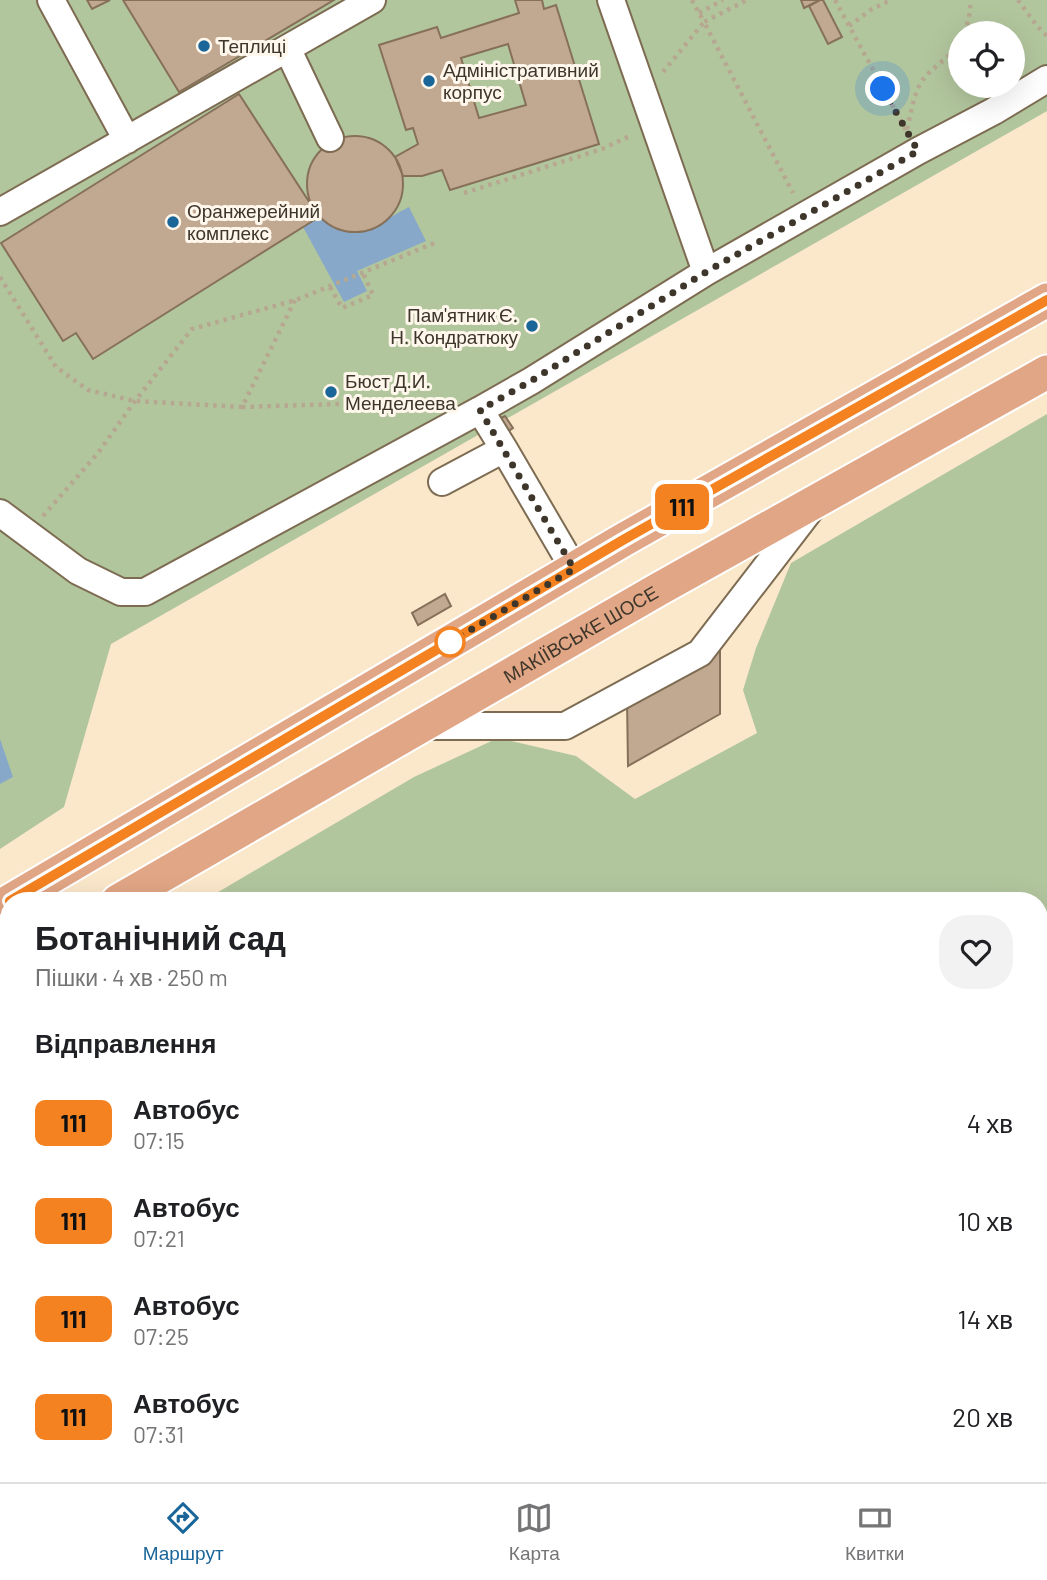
<!DOCTYPE html>
<html lang="uk">
<head>
<meta charset="utf-8">
<style>
	:root { --surface:#fff; --page:#f2f2f2; --text:#202124; --muted:#757577; --line:#e0e0e0; --accent:#1a6699 }
	body { margin:0; font-family:Barlow,sans-serif; background:var(--page); color:var(--text); height:100vh; display:flex; flex-direction:column; font-size:26px; white-space:nowrap }
	* { box-sizing:border-box; margin:0 }
	p { font-size:23px; color:var(--muted) }
	.icon { flex:none; width:38px; height:38px; fill:none; stroke:currentColor; stroke-width:2; stroke-linecap:round; stroke-linejoin:round }
	.map { position:relative; flex:1; overflow:hidden }
	.sheet { position:absolute; left:0px; top:892px; width:1048px; height:590px; display:flex; flex-direction:column; background:var(--surface); border-radius:28px 28px 0 0; box-shadow:0 7px 28px #0002 }
	.sheet>* { flex:none }
	.badge { padding:0 14px; border-radius:10px; font-size:24px; line-height:46px }
	.buttons { position:absolute; left:948px; top:21px; display:grid; gap:14px }
	.buttons a { display:grid; place-items:center; width:77px; height:77px; border-radius:50%; background:var(--surface); box-shadow:0 7px 28px #0002; font-size:35px }
	.you { position:absolute; width:35px; height:35px; margin:-18px; border:5px solid #fff; border-radius:50%; background:#1a73e8; box-shadow:0 0 0 10px #1a73e833 }
	.map>.badge { position:absolute; translate:-50% -50%; box-shadow:0 0 0 4px #fff }
	h2 { padding:0 35px; font-size:26px; line-height:63px }
	.round { display:grid; place-items:center; flex:none; width:74px; height:74px; border-radius:28px; background:var(--page) }
	.overview { display:flex; align-items:center; justify-content:space-between; height:119px; padding:0 35px }
	h1 { font-size:33px; font-weight:700; line-height:52px }
	ul { padding:0; list-style:none }
	li { display:flex; align-items:center; gap:21px; height:98px; padding:0 35px }
	li div { flex:1 }
	li b { display:block; font-size:26px }
	li em { font-style:normal }
	li .badge { min-width:77px; font-weight:700; text-align:center }
	.tab-bar { display:flex; justify-content:space-around; align-items:center; height:98px; border-top:2px solid var(--line); background:var(--surface); font-size:19px; color:var(--muted) }
	.tab-bar a { display:grid; justify-items:center; gap:4px }
	.tab-bar .active { color:var(--accent) }
	.map>svg:first-child { display:block }
	.green { fill:#b2c69e; fill-rule:evenodd }
	.water { fill:#87a8c9 }
	.building { fill:#c1a891; stroke:#86705a; stroke-width:2; fill-rule:evenodd }
	.lines { fill:none; stroke-linecap:round; stroke-linejoin:round }
	.minor-casing { stroke:#7d6c52; stroke-width:30 }
	.major-casing { stroke:#fff; stroke-width:37 }
	.path { stroke:#b6a790; stroke-width:4.5; stroke-dasharray:3.5 5; stroke-linecap:butt }
	.minor { stroke:#fff; stroke-width:26 }
	.major { stroke:#e1a685; stroke-width:33 }
	.line-casing { stroke:#fff; stroke-width:16 }
	.line { stroke:#f58220; stroke-width:10 }
	.walk { stroke:#3e362b; stroke-width:7; stroke-dasharray:0 12.6 }
	.poi-dot { fill:#1a6699; stroke:#fff7eb; stroke-width:2.5 }
	.stop-dot { fill:#fff; stroke:#f58220; stroke-width:3.5 }
	.labels { text-anchor:middle; stroke-width:6; stroke-linejoin:round; paint-order:stroke }
	.poi-label { font-size:19px; fill:#3e362b; stroke:#fff7eb; text-anchor:start }
	.street-label { font-size:19px; fill:#3e362b; stroke:#fff7eb }
</style>
</head>
<body>
<div class="map">
<svg width="1047" height="1482" viewBox="0 0 1047 1482">
	<rect width="100%" height="100%" fill="#fbe8cb"/>
	<path class="green" d="M0,0H1047V111L111,644L64,807L0,849ZM961,33H1013V86H961Z
		M1047,414V1482H0V1021L9,1016V1474H1040V901H203L414,777L498,738L576,756L635,799L757,733L743,690L756,648L791,563Z"/>
	<path class="water" d="M409,207L426,241L357,271L367,291L344,302L303,227L319,217C357,246 374,225 409,207Z
		M0,739L13,777L0,784Z
		M180,1474H787L798,1482H185Z"/>
	<path class="building" d="M87,0H110L92,9Z
		M123,0H334L179,92Z
		M515,0H542L544,9L556,5L599,144L450,190L442,170L422,176H403L395,157L418,144L413,128L406,130L379,45L437,27L441,38L519,13ZM508,44L526,105L479,118L461,58Z
		M801,0H820L804,8Z
		M820,0H823L842,37L828,44L809,6Z
		M239,94L319,217L93,359L76,333L63,341L1,243Z
		M307 184a48 48 0 1 1 96 0a48 48 0 1 1-96 0Z
		M505,416L513,428L503,435L495,421Z
		M445,594L451,606L418,625L412,613Z
		M720,649V714L628,766L627,699Z"/>
	<g class="lines">
		<defs>
			<path id="minor" d="M51,0L127,140
				M288,50L330,138
				M0,212L372,0
				M706,272L918,151L994,111L1047,79
				M504,449L480,410L531,381L706,272L611,0
				M442,482L504,449L574,569
				M0,513L78,571L121,592H145L480,410
				M423,726H565L700,653L813,506"/>
			<g id="major">
				<path d="M10,901L623,540L1047,300"/>
				<path id="s1" d="M118,901L659,589L1047,372"/>
				<path d="M0,970L9,965"/>
			</g>
		</defs>
		<use href="#minor" class="minor-casing"/>
		<use href="#major" class="major-casing"/>
		<path class="path" d="M692,0L704,22L747,0
			M835,0L907,132
			M1018,0L1037,26L1047,36
			M699,13L723,0
			M849,26L872,9L891,0
			M964,33L969,18L971,0
			M663,72L704,22L793,193
			M907,129C911,114 913,95 922,81C932,66 949,60 961,40
			M464,193L602,149L632,135
			M0,277L56,367L88,390L135,401L242,407L295,300
			M330,287L342,308L373,295L363,273
			M242,407L404,402
			M43,516L98,453L135,401L192,329L296,300L437,242"/>
		<use href="#minor" class="minor"/>
		<use href="#major" class="major"/>
	</g>
	<g class="lines">
		<defs>
			<path id="line" d="M10,901L623,540L1047,300"/>
		</defs>
		<use href="#line" class="line-casing"/>
		<use href="#line" class="line"/>
		<path class="walk" d="M450,642L574,569L480,410L531,381L706,272L918,151L883,89"/>
	</g>
	<g class="poi-dot">
		<circle cx="204" cy="46" r="7"/>
		<circle cx="429" cy="81" r="7"/>
		<circle cx="173" cy="222" r="7"/>
		<circle cx="532" cy="326" r="7"/>
		<circle cx="331" cy="392" r="7"/>
	</g>
	<circle class="stop-dot" cx="450" cy="642" r="14"/>
	<g class="labels">
		<g class="poi-label">
			<text x="218" y="53">Теплиці</text>
			<text x="443" y="77">Адміністративний<tspan x="443" dy="22">корпус</tspan></text>
			<text x="187" y="218">Оранжерейний<tspan x="187" dy="22">комплекс</tspan></text>
			<text x="518" y="322" text-anchor="end">Пам'ятник Є.<tspan x="518" dy="22">Н. Кондратюку</tspan></text>
			<text x="345" y="388">Бюст Д.И.<tspan x="345" dy="22">Менделеева</tspan></text>
		</g>
		<g class="street-label">
			<text dy="7" stroke="none"><textPath href="#s1" startOffset="534">МАКІЇВСЬКЕ ШОСЕ</textPath></text>
		</g>
	</g>
</svg>
<div class="buttons">
<a><svg class="icon" aria-label="locate" viewBox="0 0 24 24"><circle cx="12" cy="12" r="6"/><path d="M12 2v4M12 18v4M2 12h4M18 12h4"/></svg></a>
</div>
<div class="you" style="left:883px;top:89px"></div>
<b class="badge" style="left:682px;top:507px;background:#f58220;color:#111">111</b>
<section class="sheet">
<div class="overview"><div><h1>Ботанічний сад</h1><p>Пішки · 4 хв · 250 m</p></div><a class="round"><svg class="icon" aria-label="heart" viewBox="0 0 24 24"><path d="M12 20l-8-8c-3-5 5-10 8-4 3-6 11-1 8 4z"/></svg></a></div>
<h2>Відправлення</h2>
<ul>
<li><span class="badge" style="background:#f58220;color:#111">111</span><div><b>Автобус</b><p>07:15</p></div><em>4 хв</em></li>
<li><span class="badge" style="background:#f58220;color:#111">111</span><div><b>Автобус</b><p>07:21</p></div><em>10 хв</em></li>
<li><span class="badge" style="background:#f58220;color:#111">111</span><div><b>Автобус</b><p>07:25</p></div><em>14 хв</em></li>
<li><span class="badge" style="background:#f58220;color:#111">111</span><div><b>Автобус</b><p>07:31</p></div><em>20 хв</em></li>
</ul>
</section>
</div>
<nav class="tab-bar">
<a class="active"><svg class="icon" aria-label="directions" viewBox="0 0 24 24"><path d="M12 3l9 9-9 9-9-9zM9 14v-3h6M13 9l2 2-2 2"/></svg>Маршрут</a>
<a><svg class="icon" aria-label="map" viewBox="0 0 24 24"><path d="M3 6l6-2 6 2 6-2v14l-6 2-6-2-6 2zM9 4v14M15 6v14"/></svg>Карта</a>
<a><svg class="icon" aria-label="tickets" viewBox="0 0 24 24"><path d="M3 7h18v10H3zM15 7v10"/></svg>Квитки</a>
</nav>
</body>
</html>
